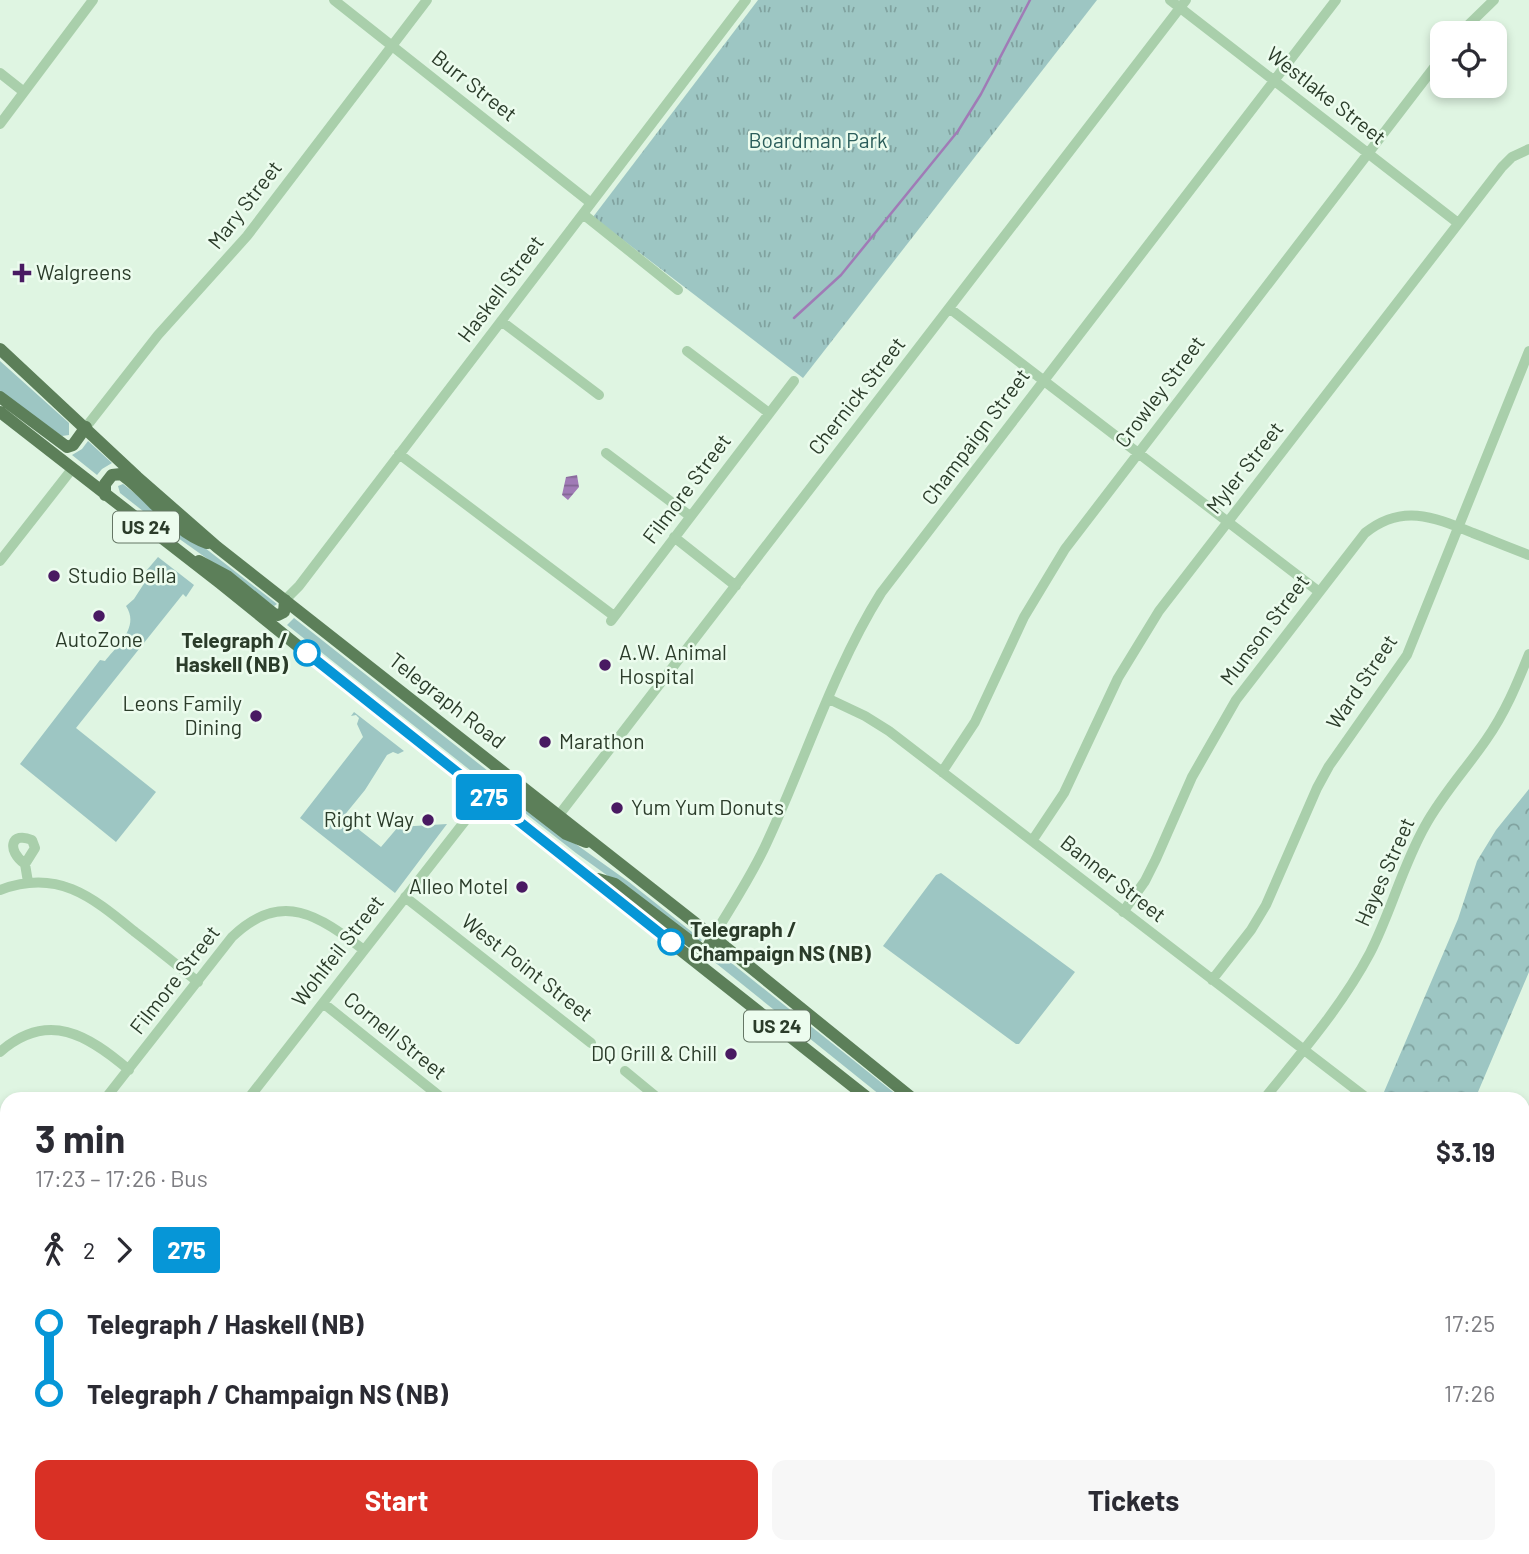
<!DOCTYPE html>
<html lang="en">
<head>
<meta charset="utf-8">
<style>
	:root { --surface:#fff; --page:#f7f7f7; --text:#2b2b33; --muted:#7c7c81; --accent:#d93025 }
	body { margin:0; font-family:Barlow,sans-serif; background:var(--page); color:var(--text); height:100vh; display:flex; flex-direction:column; font-size:26px; white-space:nowrap }
	* { box-sizing:border-box; margin:0 }
	p { font-size:23px; color:var(--muted) }
	.icon { flex:none; width:38px; height:38px; fill:none; stroke:currentColor; stroke-width:2; stroke-linecap:round; stroke-linejoin:round }
	.map { position:relative; flex:1; overflow:hidden }
	.details { position:absolute; left:0px; top:1092px; width:1530px; height:462px; display:flex; flex-direction:column; background:var(--surface); border-radius:21px 21px 0 0; box-shadow:0 4px 10px #0003 }
	.details>* { flex:none }
	.badge { padding:0 14px; border-radius:5px; font-size:24px; line-height:46px }
	.controls { position:absolute; left:1430px; top:21px; display:grid; gap:14px }
	.controls a { display:grid; place-items:center; width:77px; height:77px; border-radius:14px; background:var(--surface); box-shadow:0 4px 10px #0003; font-size:35px }
	.map>.badge { position:absolute; translate:-50% -50%; box-shadow:0 0 0 4px #fff }
	.legs { display:flex; align-items:center; gap:10px; height:77px; padding:0 35px; font-size:23px }
	.legs p { margin-inline-start:auto }
	.overview { display:flex; align-items:center; justify-content:space-between; height:119px; padding:0 35px }
	h1 { font-size:38px; font-weight:700; line-height:52px }
	.primary-button { display:flex; gap:14px; margin-top:auto; padding:14px 35px }
	.primary-button a { flex:1; height:80px; border-radius:14px; background:var(--accent); color:#fff; font-size:28px; font-weight:700; line-height:80px; text-align:center }
	.primary-button a+a { background:var(--page); color:var(--text) }
	ul { padding:0 35px; list-style:none }
	li { display:flex; align-items:center; gap:24px; height:70px; font-size:26px }
	li i { display:grid; place-items:center; width:10px; height:100%; margin:0 9px; background:currentColor }
	li i::after { content:''; width:18px; height:18px; margin:-9px; border:5px solid; border-radius:50%; background:var(--surface) }
	li p { margin-inline-start:auto }
	li:first-child i { background:linear-gradient(#0000 50%,currentColor 0) }
	li:last-child i { background:linear-gradient(currentColor 50%,#0000 0) }
	.map>svg:first-child { display:block }
	.grass { fill:#9dc6c3 }
	.forest { fill:url(#forest-crowns) }
	.park { fill:url(#park-tufts) }
	.water { fill:url(#water-rules) }
	.lines { fill:none; stroke-linecap:round; stroke-linejoin:round }
	.stream { stroke:#a07bb6; stroke-width:2.5 }
	.minor { stroke:#a9cfab; stroke-width:10 }
	.major { stroke:#5c7f59; stroke-width:12 }
	.highway { stroke:#435e40; stroke-width:16 }
	.rail-casing { stroke:#2b3c2a; stroke-width:5 }
	.rail { stroke:#ecfcee; stroke-width:2.5; stroke-dasharray:8; stroke-linecap:butt }
	.line-1-casing { stroke:#fff; stroke-width:16 }
	.line-1 { stroke:#0696d7; stroke-width:10 }
	.poi-dot { fill:#491a62; stroke:#ecfcee; stroke-width:2.5 }
	.stop-1-dot { fill:#fff; stroke:#0696d7; stroke-width:3.5 }
	.labels { text-anchor:middle; stroke-width:5; stroke-linejoin:round; paint-order:stroke }
	.shield { fill:#ecfcee; stroke:#657665; stroke-width:2 }
	.shield-label { font-size:19px; font-weight:bold; fill:#2b3c2a }
	.street-label { font-size:21px; fill:#2b3c2a; stroke:#ecfcee }
	.park-label { font-size:21px; fill:#2b5d5a; stroke:#ecfcee }
	.poi-label { font-size:21px; fill:#2b3c2a; stroke:#ecfcee; text-anchor:start }
	.stop-label { font-size:21px; font-weight:bold; fill:#2b3c2a; stroke:#ecfcee; text-anchor:end }
</style>
</head>
<body>
<div class="map">
<svg width="1529" height="1554" viewBox="0 0 1529 1554">
	<defs>
		<pattern id="forest-crowns" width="20" height="18" patternUnits="userSpaceOnUse" patternTransform="scale(1.75)"><rect width="20" height="18" fill="#9dc6c3"/><path d="M2 6a3 3 0 1 1 6 0M12 15a3 3 0 1 1 6 0" fill="none" stroke="#80a29f"/></pattern>
		<pattern id="park-tufts" width="24" height="20" patternUnits="userSpaceOnUse" patternTransform="scale(1.75)"><rect width="24" height="20" fill="#9dc6c3"/><path d="M3 7l-1-3M5 7V3M7 7l1-3M15 17l-1-3M17 17v-4M19 17l1-3" fill="none" stroke="#80a29f"/></pattern>
		<pattern id="water-rules" width="6" height="5" patternUnits="userSpaceOnUse" patternTransform="scale(1.75)"><rect width="6" height="5" fill="#a07bb6"/><path d="M0 2.5h6" fill="none" stroke="#836694"/></pattern>
	</defs>
	<rect width="100%" height="100%" fill="#dff5e2"/>
	<path class="grass" d="M0,361L69,423V435L62,436L0,392Z
		M88,441L112,463L102,469L97,475L72,455L82,449Z
		M123,484L277,604L274,606L171,533L120,493L118,486Z
		M158,557L194,585L186,597L183,594L76,728L156,792L116,842L20,764L100,660L105,661C117,646 140,627 126,606L134,599L145,582L141,577Z
		M294,618L488,771L480,778L287,625Z
		M354,712L404,751L398,754L393,752L387,755L365,790L343,817L381,847L398,827L447,824L395,893L300,818L363,737L357,724L359,718L356,715L351,716Z
		M500,790L629,882L702,940L700,942L576,853L498,792Z
		M941,873L1075,972L1019,1044H1016L883,946L936,875Z
		M719,953L902,1099H885L712,960Z
		M1156,1547H1191L1185,1554H1162Z"/>
	<path class="forest" d="M1529,789V972L1475,1099H1381L1458,919L1477,861L1496,830Z"/>
	<path class="park" d="M758,0H1097L803,378L593,217Z"/>
	<path class="water" d="M577,475L579,487L568,500L562,495L566,477Z
		M937,1547H979L974,1554H933Z"/>
	<g class="lines">
		<path class="stream" d="M794,318L841,275L958,131L981,94L1030,0"/>
		<path class="minor" d="M334,0L591,203
			M1170,0L1458,223
			M1460,33L1494,0
			M0,73L24,92
			M0,124L93,0
			M583,214L678,290
			M949,308L1318,591
			M501,321L599,395
			M687,351L769,413
			M86,427L158,335L247,236L427,0
			M606,453L690,516
			M399,454L614,616
			M674,537L736,586
			M0,561L72,469
			M285,600L299,586L746,0
			M611,621L794,381
			M829,699L865,716L889,731L1368,1099
			M942,772L975,722L1024,617L1065,549L1442,57
			M559,815L1186,0
			M1032,841L1064,793L1118,678L1159,611L1502,167L1512,157L1529,149
			M25,864L35,848L32,840C11,831 6,850 25,864L28,882
			M0,890C58,868 92,897 135,932C156,948 177,965 198,982
			M405,897L591,1043
			M1123,912L1145,881L1156,859L1192,777L1236,700L1365,533C1402,503 1434,517 1473,533C1491,540 1510,548 1529,555
			M713,937C732,905 753,874 768,840C806,758 833,670 881,593L1336,0
			M1212,980L1251,930L1266,905L1317,788L1329,766L1407,655L1529,351
			M323,1003L443,1099
			M0,1052C48,1010 88,1035 129,1070
			M625,1071L659,1099
			M105,1099L232,937C282,889 319,916 364,950
			M248,1099L486,794
			M1264,1099C1301,1053 1342,1006 1370,953C1391,912 1402,867 1425,826C1442,795 1466,769 1486,740C1505,713 1517,684 1529,654
			M0,1231L7,1222
			M0,1411L7,1402
			M0,1429L7,1434
			M148,1547L156,1554
			M362,1547L370,1554
			M575,1547L584,1554
			M789,1547L798,1554
			M1288,1547L1290,1554
			M228,1554L233,1547"/>
		<path class="major" d="M0,349L137,477L217,547L713,937L913,1099
			M0,397L67,447L73,445L86,427
			M0,412L220,583L382,714L869,1099
			M105,495V484L112,475L121,474C150,494 172,531 207,543
			M199,561L227,576L274,614L278,615L284,612L285,600
			M486,794L490,782L496,780L566,834L586,842
			M598,879L615,884L702,950L707,949L713,937"/>
		<path class="highway" d="M1427,1547L1436,1554
			M1474,1547L1483,1554"/>
		<defs>
			<path id="rail" d="M1522,1180L1529,1163
				M1522,1200L1529,1184
				M1378,1554L1381,1547"/>
		</defs>
		<use href="#rail" class="rail-casing"/>
		<use href="#rail" class="rail"/>
	</g>
	<g class="lines">
		<defs>
			<path id="line-1" d="M307,653L671,942"/>
		</defs>
		<use href="#line-1" class="line-1-casing"/>
		<use href="#line-1" class="line-1"/>
	</g>
	<g class="poi-dot">
		<path d="M18.5 262.5h7v7h7v7h-7v7h-7v-7h-7v-7h7z"/>
		<circle cx="54" cy="576" r="7"/>
		<circle cx="99" cy="616" r="7"/>
		<circle cx="605" cy="665" r="7"/>
		<circle cx="256" cy="716" r="7"/>
		<circle cx="545" cy="742" r="7"/>
		<circle cx="617" cy="808" r="7"/>
		<circle cx="428" cy="820" r="7"/>
		<circle cx="522" cy="887" r="7"/>
		<circle cx="731" cy="1054" r="7"/>
	</g>
	<g class="stop-1-dot">
		<circle cx="307" cy="653" r="12"/>
		<circle cx="671" cy="942" r="12"/>
	</g>
	<g class="labels">
		<g class="shield">
			<rect x="113" y="511.5" width="66" height="31" rx="5"/>
			<rect x="744" y="1010.5" width="66" height="31" rx="5"/>
		</g>
		<g class="shield-label">
			<text x="146" y="534">US 24</text>
			<text x="777" y="1033">US 24</text>
		</g>
		<g class="street-label">
			<text transform="translate(474 86) rotate(38)" y="7">Burr Street</text>
			<text transform="translate(1326 96) rotate(38)" y="7">Westlake Street</text>
			<text transform="translate(245 205) rotate(-52)" y="7">Mary Street</text>
			<text transform="translate(501 289) rotate(-53)" y="7">Haskell Street</text>
			<text transform="translate(1160 392) rotate(-53)" y="7">Crowley Street</text>
			<text transform="translate(857 396) rotate(-52)" y="7">Chernick Street</text>
			<text transform="translate(976 437) rotate(-53)" y="7">Champaign Street</text>
			<text transform="translate(1245 468) rotate(-52)" y="7">Myler Street</text>
			<text transform="translate(687 489) rotate(-53)" y="7">Filmore Street</text>
			<text transform="translate(1265 630) rotate(-53)" y="7">Munson Street</text>
			<text transform="translate(1362 682) rotate(-56)" y="7">Ward Street</text>
			<text transform="translate(447 701) rotate(38)" y="7">Telegraph Road</text>
			<text transform="translate(1385 872) rotate(-66)" y="7">Hayes Street</text>
			<text transform="translate(1113 879) rotate(38)" y="7">Banner Street</text>
			<text transform="translate(338 951) rotate(-52)" y="7">Wohlfeil Street</text>
			<text transform="translate(527 968) rotate(38)" y="7">West Point Street</text>
			<text transform="translate(175 980) rotate(-52)" y="7">Filmore Street</text>
			<text transform="translate(395 1036) rotate(39)" y="7">Cornell Street</text>
		</g>
		<g class="park-label">
			<text x="818" y="148">Boardman Park</text>
		</g>
		<g class="poi-label">
			<text x="36" y="280">Walgreens</text>
			<text x="68" y="583">Studio Bella</text>
			<text x="99" y="647" text-anchor="middle">AutoZone</text>
			<text x="619" y="660">A.W. Animal<tspan x="619" dy="24">Hospital</tspan></text>
			<text x="242" y="711" text-anchor="end">Leons Family<tspan x="242" dy="24">Dining</tspan></text>
			<text x="559" y="749">Marathon</text>
			<text x="631" y="815">Yum Yum Donuts</text>
			<text x="414" y="827" text-anchor="end">Right Way</text>
			<text x="508" y="894" text-anchor="end">Alleo Motel</text>
			<text x="717" y="1061" text-anchor="end">DQ Grill &amp; Chill</text>
		</g>
		<g class="stop-label">
			<text x="288" y="648">Telegraph /<tspan x="288" dy="24">Haskell (NB)</tspan></text>
			<text x="690" y="937" text-anchor="start">Telegraph /<tspan x="690" dy="24">Champaign NS (NB)</tspan></text>
		</g>
	</g>
</svg>
<div class="controls">
<a><svg class="icon" aria-label="locate" viewBox="0 0 24 24"><circle cx="12" cy="12" r="6"/><path d="M12 2v4M12 18v4M2 12h4M18 12h4"/></svg></a>
</div>
<b class="badge" style="left:489px;top:797px;background:#0696d7;color:#fff">275</b>
<section class="details">
<div class="overview"><div><h1>3 min</h1><p>17:23 – 17:26 · Bus</p></div><b>$3.19</b></div>
<div class="legs"><svg class="icon" aria-label="walk" viewBox="0 0 24 24"><circle cx="13" cy="4" r="2"/><path d="M13 8l-2 6 4 7M11 14l-3 7M7 12l3-4h3l4 4"/></svg>2<svg class="icon" aria-label="forward" viewBox="0 0 24 24"><path d="M9 5l7 7-7 7"/></svg><b class="badge" style="background:#0696d7;color:#fff">275</b></div>
<ul>
<li><i style="color:#0696d7"></i><b>Telegraph / Haskell (NB)</b><p>17:25</p></li>
<li><i style="color:#0696d7"></i><b>Telegraph / Champaign NS (NB)</b><p>17:26</p></li>
</ul>
<div class="primary-button"><a>Start</a><a>Tickets</a></div>
</section>
</div>
</body>
</html>
